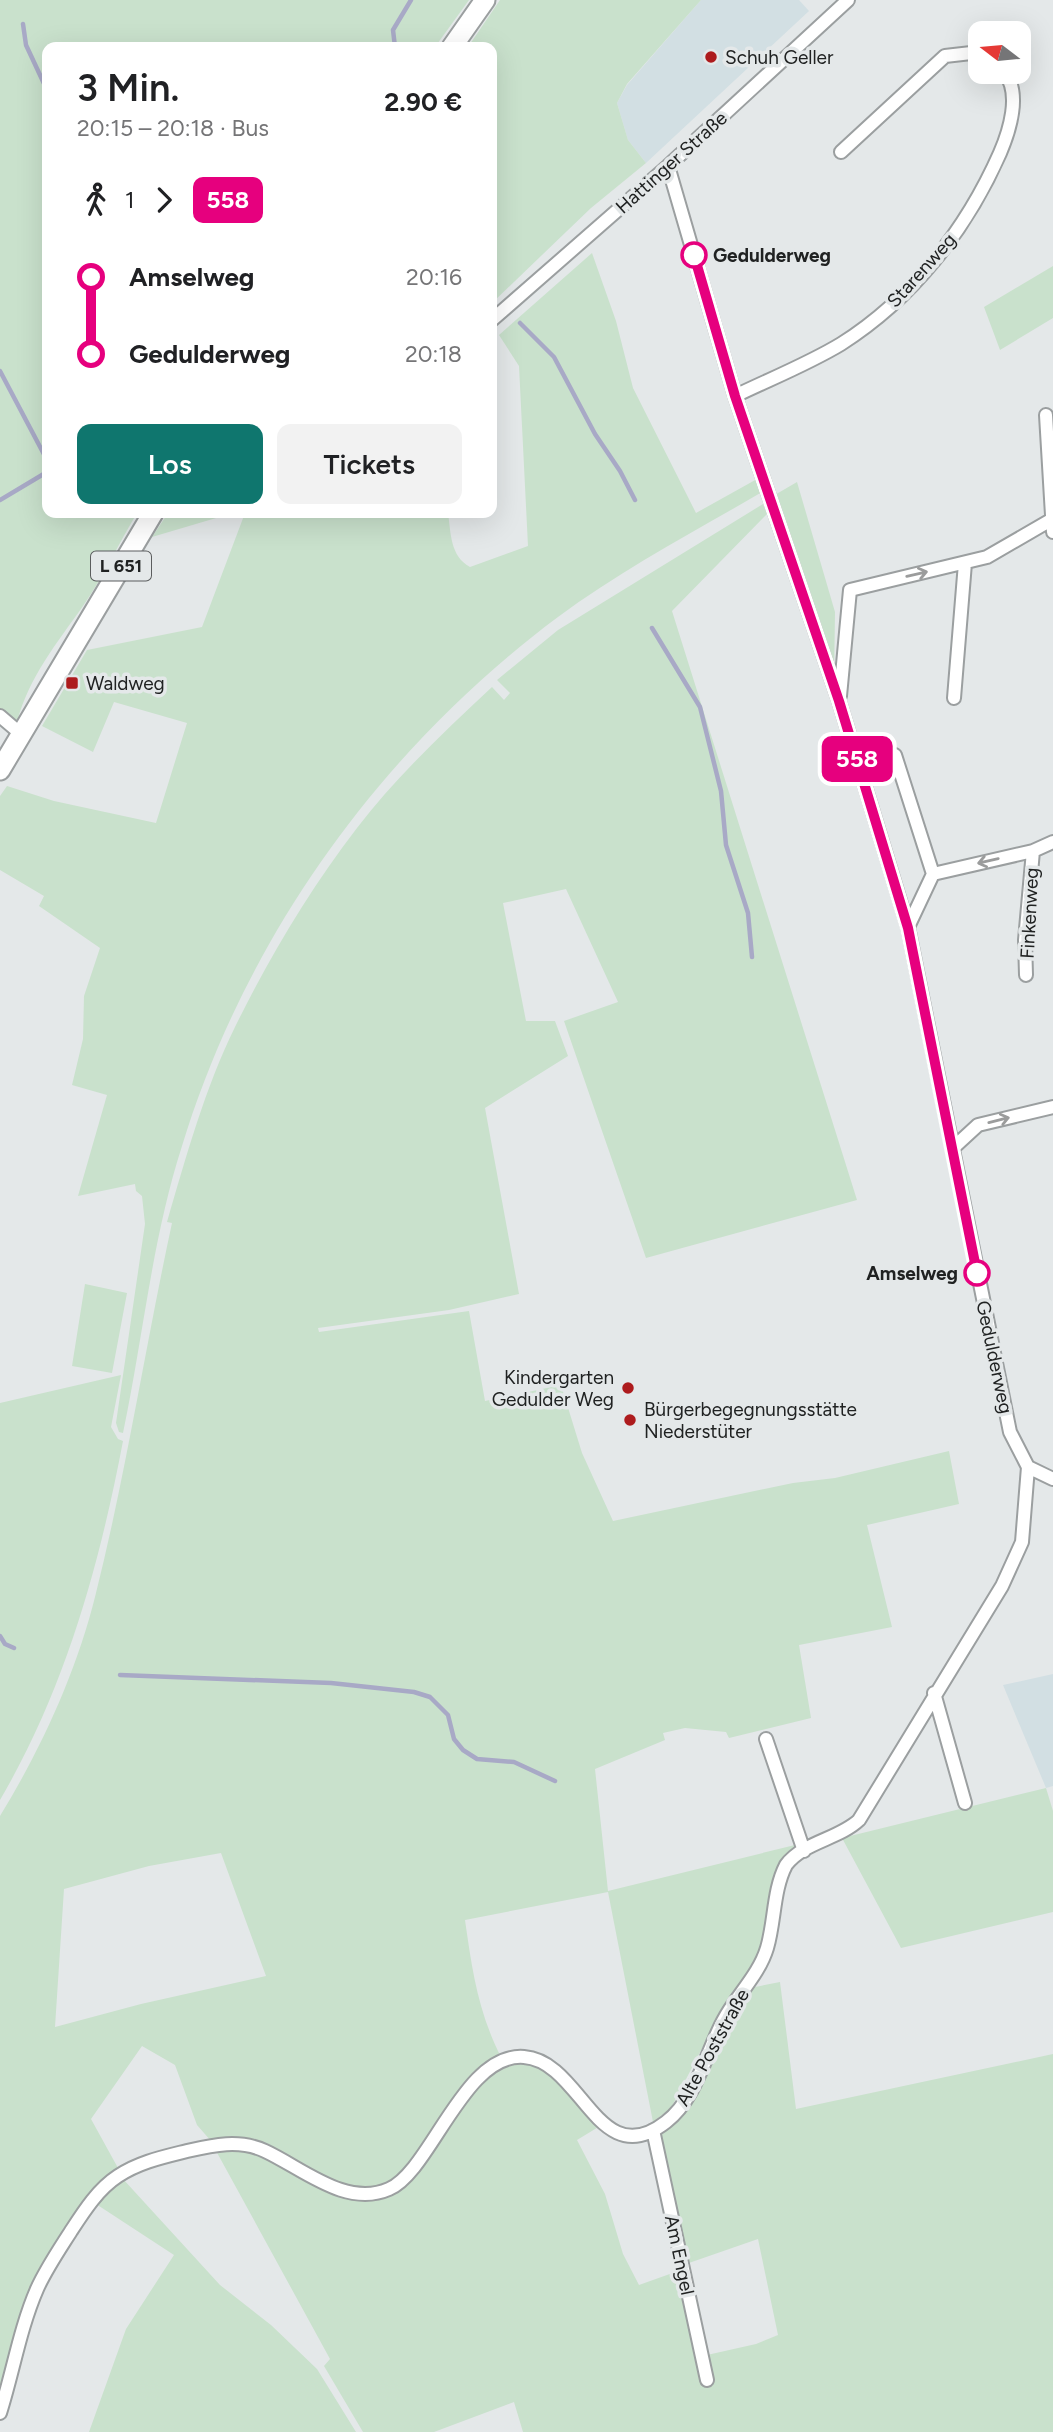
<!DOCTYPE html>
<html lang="de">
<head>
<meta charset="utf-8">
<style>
	:root { --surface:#fff; --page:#f2f2f2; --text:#202124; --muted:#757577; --accent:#0f766e }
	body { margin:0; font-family:Figtree,sans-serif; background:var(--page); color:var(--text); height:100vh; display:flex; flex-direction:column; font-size:26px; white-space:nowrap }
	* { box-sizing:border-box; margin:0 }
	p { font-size:23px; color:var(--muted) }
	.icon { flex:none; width:38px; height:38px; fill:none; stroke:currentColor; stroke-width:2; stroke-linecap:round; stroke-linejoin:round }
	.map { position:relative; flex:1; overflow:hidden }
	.panel { position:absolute; left:42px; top:42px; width:455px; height:476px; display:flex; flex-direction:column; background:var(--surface); border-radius:14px; box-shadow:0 7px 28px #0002 }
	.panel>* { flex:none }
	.badge { padding:0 14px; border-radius:10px; font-size:24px; line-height:46px }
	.needle { width:46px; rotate:286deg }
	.tools { position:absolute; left:968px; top:21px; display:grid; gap:14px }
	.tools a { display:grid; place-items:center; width:63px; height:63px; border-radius:14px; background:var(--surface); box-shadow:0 7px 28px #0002; font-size:35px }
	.map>.badge { position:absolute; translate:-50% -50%; box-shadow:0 0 0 4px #fff }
	.legs { display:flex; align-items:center; gap:10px; height:77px; padding:0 35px; font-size:23px }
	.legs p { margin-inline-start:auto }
	.head { display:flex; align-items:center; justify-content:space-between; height:119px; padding:0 35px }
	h1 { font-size:38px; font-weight:600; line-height:52px }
	.cta { display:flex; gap:14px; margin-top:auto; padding:14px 35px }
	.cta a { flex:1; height:80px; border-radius:14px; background:var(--accent); color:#fff; font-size:28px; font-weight:600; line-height:80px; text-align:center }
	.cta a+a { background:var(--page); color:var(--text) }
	ul { padding:0 35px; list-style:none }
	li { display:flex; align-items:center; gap:24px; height:77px; font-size:26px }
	li i { display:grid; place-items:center; width:10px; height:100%; margin:0 9px; background:currentColor }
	li i::after { content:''; width:18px; height:18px; margin:-9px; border:5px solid; border-radius:50%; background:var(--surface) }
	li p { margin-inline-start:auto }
	li:first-child i { background:linear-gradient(#0000 50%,currentColor 0) }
	li:last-child i { background:linear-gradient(currentColor 50%,#0000 0) }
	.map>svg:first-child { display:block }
	.built { fill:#d2dfe3 }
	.green { fill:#c9e1cc; fill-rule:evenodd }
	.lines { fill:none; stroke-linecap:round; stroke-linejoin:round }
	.stream { stroke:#a8a9c6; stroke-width:4.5 }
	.minor-casing { stroke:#9b9fa0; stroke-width:16 }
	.primary-casing { stroke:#9b9fa0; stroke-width:23 }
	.minor { stroke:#fff; stroke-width:12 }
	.primary { stroke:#fff; stroke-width:19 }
	.oneway { stroke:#9b9c9c }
	.line-1-casing { stroke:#fff; stroke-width:16 }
	.line-1 { stroke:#e6007e; stroke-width:10 }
	.poi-dot { fill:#ad1b1d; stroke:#e4e8e9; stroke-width:2.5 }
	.stop-1-dot { fill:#fff; stroke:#e6007e; stroke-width:3.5 }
	.labels { text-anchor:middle; stroke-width:7; stroke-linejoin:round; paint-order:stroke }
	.shield { fill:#e4e8e9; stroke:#5b5d5e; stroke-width:2 }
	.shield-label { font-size:18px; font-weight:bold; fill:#202222 }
	.poi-label { font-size:19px; fill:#202222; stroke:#e4e8e9; text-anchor:start }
	.street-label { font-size:19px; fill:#202222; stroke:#e4e8e9 }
	.stop-label { font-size:19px; font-weight:bold; fill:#202222; stroke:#e4e8e9; text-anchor:start }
</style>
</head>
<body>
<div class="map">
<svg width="1053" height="2432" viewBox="0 0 1053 2432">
	<rect width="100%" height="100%" fill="#e4e8e9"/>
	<path class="built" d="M701,0H799L809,11L646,163L628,140L617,103L627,85Z
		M1053,1674V1786L1046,1788L1003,1685Z"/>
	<path class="green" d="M0,0H469L435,47H47V513H137C119,543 103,577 83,606C57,643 29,677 17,722L0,710Z
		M500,0H701L627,84L617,103L628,140L646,163L591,208L492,303V47H468Z
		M592,253L616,321L633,388L696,513L757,479L762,492C694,532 621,570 558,617C382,748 246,936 182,1146C152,1239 143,1338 123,1433L119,1432L116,1423L145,1224L142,1196L136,1191L135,1184L78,1196L107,1095L72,1085L83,1039L84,996L100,948L39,906L44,896L0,870V796L7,786L54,801L156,823L187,723L114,702L93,752L42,726L87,650L202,627L245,513H448C451,533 450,556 470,567L528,546L519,366L499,335Z
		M1053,266V318L1000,350L984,307Z
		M797,482L835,612L834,679L773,496Z
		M763,504L767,514L672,611L857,1200L646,1258L564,1021L618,1002L566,889L503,903L526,1021H555L568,1056L485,1108L519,1294L449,1310L318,1328L319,1332L469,1311L485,1401L561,1385L582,1453L613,1521L793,1483L835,1478L949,1451L959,1504L867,1525L892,1627L799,1645L811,1718L729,1738L726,1732L685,1728L663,1733L665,1740L595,1769L608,1891L795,1845L781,1863L758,1954L709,2035L671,2108L653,2122L608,1892L465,1920C472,1969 478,2012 501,2057L402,2176L375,2189L341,2185L284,2155L211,2141L197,2125L175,2065L142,2046L91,2119L118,2168C44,2235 30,2306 0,2397V1816C41,1749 76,1673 95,1597C126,1474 145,1348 172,1223L167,1222C186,1157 205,1088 235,1027C269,958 310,889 357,828C396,777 445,731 492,687L504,700L510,693L497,680L558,630ZM221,1853L266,1976L141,2004L55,2027L64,1889L149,1866Z
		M168,513H233L152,537Z
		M85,1284L127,1293L112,1373L72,1366Z
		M121,1375L111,1427L118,1439L123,1441C99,1567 65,1689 0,1800V1403Z
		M1046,1788L1053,1811V1912L901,1948L842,1838Z
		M780,1982L796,2109L1053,2054V2432H523L514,2402L434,2432H363L324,2366L330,2359L215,2149L254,2150L318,2182L382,2197L406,2185L480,2082L509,2061L539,2062L600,2126L577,2140L605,2194L623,2254L639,2285L681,2270L707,2355L756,2344L778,2335L758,2239L686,2264L658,2138L684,2114L730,2020L750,1988Z
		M123,2179L220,2285L271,2325L317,2369L356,2432H89L126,2329L174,2255L96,2204Z"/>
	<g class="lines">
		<path class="stream" d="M23,24L26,45L47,90
			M395,47L393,30L411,0
			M520,323L554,357L595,434L620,471L635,500
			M0,371L47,460
			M0,500L47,472
			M652,628L700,707L721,791L726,845L748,913L752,957
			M0,1636L5,1644L14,1648
			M120,1675L331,1683L414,1692L430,1697L448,1715L454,1739L463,1750L477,1759L514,1762L555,1781"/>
		<defs>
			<path id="minor" d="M841,152L945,56L980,52
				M668,166L735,396L839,701L908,927L1010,1432L1028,1467L1053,1479
				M492,320L668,166L848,0
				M735,396C770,379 808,364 841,344C912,299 966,230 1000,153C1009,132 1022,93 1004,72
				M1046,415L1053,532
				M840,696L850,590L987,557L1051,520
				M954,698L965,563
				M0,716L21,734
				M895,755L933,874
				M908,927L933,874L1033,851L1053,842
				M1026,975L1025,940L1033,851
				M953,1148L978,1125L1053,1107
				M934,1693L965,1803
				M766,1739L804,1851
				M653,2130L707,2380
				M0,2413C13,2372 20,2328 37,2289C46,2269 59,2250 71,2231C84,2211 98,2189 118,2176C139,2162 163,2157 187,2151C213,2145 240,2139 265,2151C302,2168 346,2208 389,2189C431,2171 464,2052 524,2057C582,2061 598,2175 666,2122C696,2099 706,2053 723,2021C736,1996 759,1975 767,1948C775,1921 773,1890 786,1865C803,1842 839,1839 859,1820L1002,1586L1022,1542L1028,1467"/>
			<path id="primary" d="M452,47L485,0
				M0,770L153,513"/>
		</defs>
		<use href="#minor" class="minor-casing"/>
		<use href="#primary" class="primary-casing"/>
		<use href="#minor" class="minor"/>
		<use href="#primary" class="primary"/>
	</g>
	<defs><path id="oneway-shaft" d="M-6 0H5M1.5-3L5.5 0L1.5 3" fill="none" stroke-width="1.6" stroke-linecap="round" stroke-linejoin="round" transform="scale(1.75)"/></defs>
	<g class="oneway">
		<use href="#oneway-shaft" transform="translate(917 574) rotate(-13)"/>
		<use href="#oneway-shaft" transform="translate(988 861) rotate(167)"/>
		<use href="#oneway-shaft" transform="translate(999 1120) rotate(-14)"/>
	</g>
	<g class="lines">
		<defs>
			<path id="line-1" d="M694,255L735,396L839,701L908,928L977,1273"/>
		</defs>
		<use href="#line-1" class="line-1-casing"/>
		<use href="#line-1" class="line-1"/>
	</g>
	<g class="poi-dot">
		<circle cx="711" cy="57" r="7"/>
		<rect x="65" y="676" width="14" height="14" rx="3.5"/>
		<circle cx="628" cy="1388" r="7"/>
		<circle cx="630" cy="1420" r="7"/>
	</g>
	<g class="stop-1-dot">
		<circle cx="694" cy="255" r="12"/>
		<circle cx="977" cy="1273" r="12"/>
	</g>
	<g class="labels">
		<rect class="shield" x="91" y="551.5" width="60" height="29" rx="5"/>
		<g class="shield-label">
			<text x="121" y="572">L 651</text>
		</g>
		<g class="poi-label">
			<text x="725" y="64">Schuh Geller</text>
			<text x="86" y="690">Waldweg</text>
			<text x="614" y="1384" text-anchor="end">Kindergarten<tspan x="614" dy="22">Gedulder Weg</tspan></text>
			<text x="644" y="1416">Bürgerbegegnungsstätte<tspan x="644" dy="22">Niederstüter</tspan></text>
		</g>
		<g class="street-label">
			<text transform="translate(671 162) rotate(-42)" y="7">Hattinger Straße</text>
			<text transform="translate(921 270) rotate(-48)" y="7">Starenweg</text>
			<text transform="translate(1029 913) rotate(-87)" y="7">Finkenweg</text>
			<text transform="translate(995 1357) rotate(78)" y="7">Gedulderweg</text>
			<text transform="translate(712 2047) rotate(-61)" y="7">Alte Poststraße</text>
			<text transform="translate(680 2255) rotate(78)" y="7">Am Engel</text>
		</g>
		<g class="stop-label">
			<text x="713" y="262">Gedulderweg</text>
			<text x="958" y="1280" text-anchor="end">Amselweg</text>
		</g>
	</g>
</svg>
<div class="tools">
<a><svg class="needle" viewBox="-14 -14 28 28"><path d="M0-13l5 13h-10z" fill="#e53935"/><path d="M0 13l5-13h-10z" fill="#757577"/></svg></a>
</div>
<b class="badge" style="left:857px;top:759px;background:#e6007e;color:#fff">558</b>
<section class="panel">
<div class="head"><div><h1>3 Min.</h1><p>20:15 – 20:18 · Bus</p></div><b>2.90 €</b></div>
<div class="legs"><svg class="icon" aria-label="walk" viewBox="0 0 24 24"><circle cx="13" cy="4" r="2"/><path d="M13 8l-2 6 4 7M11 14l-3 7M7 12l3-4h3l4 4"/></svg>1<svg class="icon" aria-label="forward" viewBox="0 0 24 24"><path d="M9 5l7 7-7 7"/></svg><b class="badge" style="background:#e6007e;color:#fff">558</b></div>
<ul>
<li><i style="color:#e6007e"></i><b>Amselweg</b><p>20:16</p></li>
<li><i style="color:#e6007e"></i><b>Gedulderweg</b><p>20:18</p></li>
</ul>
<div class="cta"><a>Los</a><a>Tickets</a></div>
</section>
</div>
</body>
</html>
